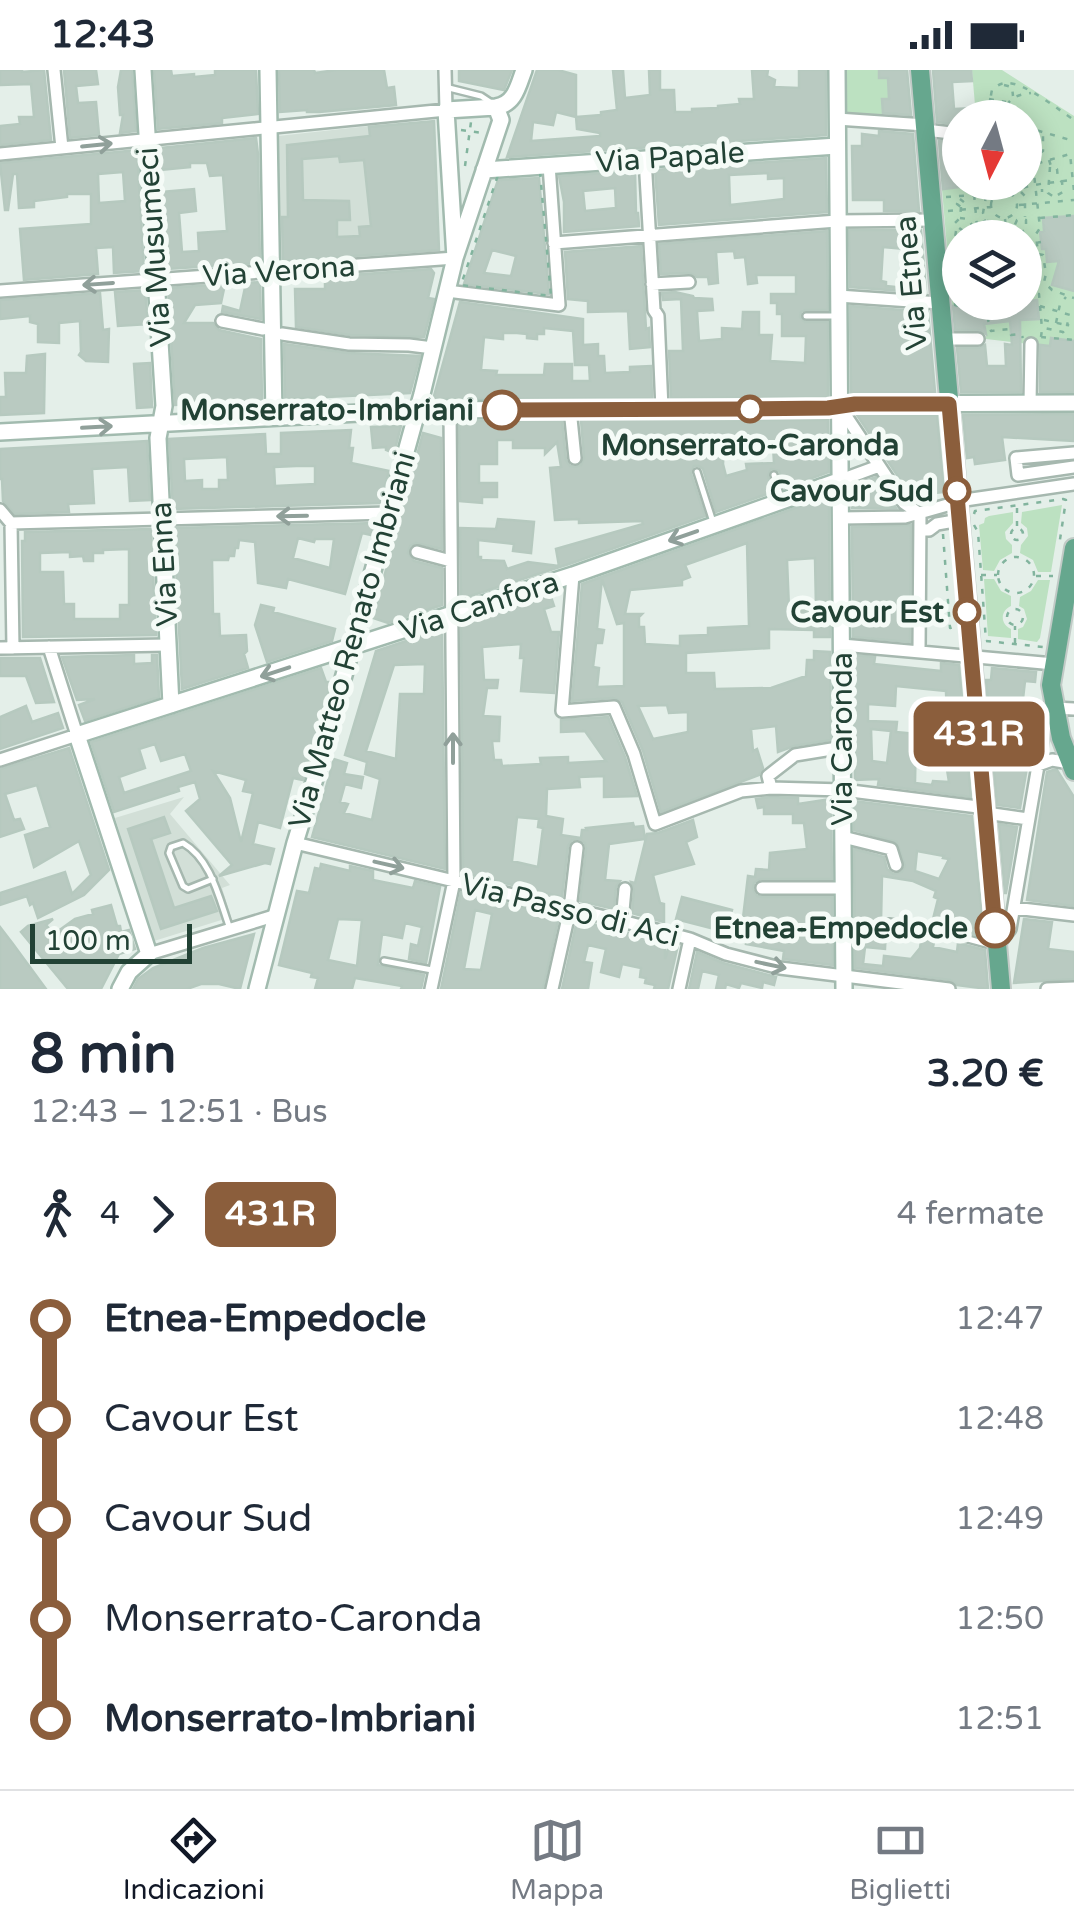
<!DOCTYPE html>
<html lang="it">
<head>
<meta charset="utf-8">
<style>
	:root { --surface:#fff; --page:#f2f2f3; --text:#1f2937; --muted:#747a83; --line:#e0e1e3; --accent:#111827 }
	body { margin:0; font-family:"Varela Round",sans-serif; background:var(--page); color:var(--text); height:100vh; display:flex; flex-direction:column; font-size:38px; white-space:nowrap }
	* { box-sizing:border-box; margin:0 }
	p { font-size:32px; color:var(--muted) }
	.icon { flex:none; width:55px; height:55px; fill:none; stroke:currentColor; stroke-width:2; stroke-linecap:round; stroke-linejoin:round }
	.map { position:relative; height:919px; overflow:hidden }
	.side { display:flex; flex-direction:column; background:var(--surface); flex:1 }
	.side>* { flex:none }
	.badge { padding:0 20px; border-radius:15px; font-size:35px; line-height:65px }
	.needle { width:65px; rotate:186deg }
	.fabs { position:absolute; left:942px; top:30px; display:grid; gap:20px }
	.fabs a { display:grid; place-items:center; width:100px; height:100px; border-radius:50%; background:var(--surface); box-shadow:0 5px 25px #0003; font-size:50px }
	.scale { position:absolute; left:30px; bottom:25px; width:162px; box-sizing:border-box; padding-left:10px; border:5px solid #224235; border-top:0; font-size:28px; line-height:35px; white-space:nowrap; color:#224235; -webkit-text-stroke:8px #f5fbf7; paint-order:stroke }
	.map>.badge { position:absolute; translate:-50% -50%; box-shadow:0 0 0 5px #fff }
	.legs { display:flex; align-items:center; gap:15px; height:110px; padding:0 30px; font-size:32px }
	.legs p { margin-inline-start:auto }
	.headline { display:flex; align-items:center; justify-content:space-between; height:170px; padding:0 30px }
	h1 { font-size:55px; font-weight:700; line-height:75px }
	ul { padding:0 30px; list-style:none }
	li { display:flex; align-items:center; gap:35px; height:100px; font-size:38px }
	li i { display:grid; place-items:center; width:15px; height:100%; margin:0 12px; background:currentColor }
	li i::after { content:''; width:25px; height:25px; margin:-12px; border:8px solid; border-radius:50%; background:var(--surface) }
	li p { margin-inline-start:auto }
	li:first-child i { background:linear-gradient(#0000 50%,currentColor 0) }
	li:last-child i { background:linear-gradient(currentColor 50%,#0000 0) }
	.status { display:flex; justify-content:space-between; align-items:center; height:70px; padding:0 50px; background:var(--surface); direction:ltr }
	.status svg { height:28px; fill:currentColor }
	.menu { display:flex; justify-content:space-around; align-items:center; height:140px; border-top:2px solid var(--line); background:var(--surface); font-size:28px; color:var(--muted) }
	.menu a { display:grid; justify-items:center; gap:5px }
	.menu .active { color:var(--accent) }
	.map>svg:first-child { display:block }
	.built { fill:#d2dfd7 }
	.green { fill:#bce1c1; fill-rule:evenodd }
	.building { fill:#b9cac1; stroke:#b6c9bf; stroke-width:2.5; fill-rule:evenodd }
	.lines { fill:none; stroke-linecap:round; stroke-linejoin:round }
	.lane-casing { stroke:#a6b8af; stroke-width:10 }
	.street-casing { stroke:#a6b8af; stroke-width:16 }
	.secondary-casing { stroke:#a2bbaf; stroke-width:20 }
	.primary-casing { stroke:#c1cac6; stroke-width:22 }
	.path { stroke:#82b49e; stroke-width:2.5; stroke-dasharray:5 8; stroke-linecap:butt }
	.lane { stroke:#fff; stroke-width:5 }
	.street { stroke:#fff; stroke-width:11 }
	.secondary { stroke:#fff; stroke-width:15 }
	.primary { stroke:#66a78e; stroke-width:18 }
	.oneway { stroke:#90a09a }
	.line-1-casing { stroke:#fff; stroke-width:22 }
	.line-1 { stroke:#8b5e3c; stroke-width:15 }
	.stop-1-dot { fill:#fff; stroke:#8b5e3c; stroke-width:5 }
	.labels { text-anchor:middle; stroke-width:10; stroke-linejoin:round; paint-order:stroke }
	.street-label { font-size:30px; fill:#224235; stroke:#f5fbf7 }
	.stop-label { font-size:30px; font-weight:bold; fill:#224235; stroke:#f5fbf7; text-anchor:end }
</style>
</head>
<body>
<div class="status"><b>12:43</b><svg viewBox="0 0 49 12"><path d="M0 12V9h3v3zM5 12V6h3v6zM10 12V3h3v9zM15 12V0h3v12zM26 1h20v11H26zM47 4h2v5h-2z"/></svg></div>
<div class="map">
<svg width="1074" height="919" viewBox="0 0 1074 919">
	<rect width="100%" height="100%" fill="#e4efe9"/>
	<path class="built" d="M369,56L372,91L364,93L370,148L380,149L383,185L280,193L278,66Z
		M184,727L170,744L230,815L222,818L231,847L154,871L115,748Z"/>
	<path class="green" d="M846,0H879L880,8H888L889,29L882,30L883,45L846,44Z
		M972,0H1002L1074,46V279L986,269L984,244L952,236L942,119L963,117V113L1025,112V48L976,47ZM960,168H1025V232H960Z
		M1062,435L1051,502H1038L1033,490L1020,483L1021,475L1028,466L1027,458L1021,453L1022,442Z
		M1013,442V453L1005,462L1006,469L1012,475V483L1000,490L994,501L983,500L979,455L984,453L985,448L989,446Z
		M984,509H994L1001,521L1011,526V536C1000,541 1000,554 1011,559V568L988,566Z
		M1038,510H1050L1040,568L1037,572L1018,569V559L1023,557L1027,549L1024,539L1019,536L1020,527L1031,521Z"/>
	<path class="building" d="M0,0H22V2L44,0L51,70L0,75V56L20,54L19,47H34L31,14L0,15Z
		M64,0H96L98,14L76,16L78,33L96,32L99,65L70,68Z
		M121,0H132L136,61L120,63L123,45H120L118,17Z
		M154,0H171L172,6L194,4V7L215,5V0H256L258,44L222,48V53L158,59Z
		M279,0H314L315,3L336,0H384L387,18L394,17L396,35L319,42H307V40L280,42Z
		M459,0H512L504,20L459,11Z
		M537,0H558L576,5V47L601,45V42L617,40L613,0H623L625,28L650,25L649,0H660V20H674L675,42H692V39L718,38V36L740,34L739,29H754L752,0H768L767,6L775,10L774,17L799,18V0H826V65L507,87ZM556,42L576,47L577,59L600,63V66L531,71L533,52L553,55Z
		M879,0H907L911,45L883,43L882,29H889L888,8H879Z
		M933,0H971L972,11L952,12L954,39L974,38L975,48H960V55L937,52Z
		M434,51L439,180L283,191L282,147H288L287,75L370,66L369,57ZM339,86L340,92L364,90L371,156L359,157L360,166L337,167V150H350L349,131L303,130L302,89Z
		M879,61L913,64L919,141H884V130H853L852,76H862V64L879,66Z
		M256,68L258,84L260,193L167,199L162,122L194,119L196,141L179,143L182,182L199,181L198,163L227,161L223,105L210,106L207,93H190V97L161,100L159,78Z
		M939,71L960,73V117L943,119Z
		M137,80L144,201L114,203L113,177L96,178L98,204L24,210L20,159L91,154V124H67V127L34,131V137L19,138L17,104H13L8,140H5L0,93ZM123,102L125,131L99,133L98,104Z
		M826,88L827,142L659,155L655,100ZM768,103V109L784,108V129L730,135L729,105Z
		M635,101L636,143H638L639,156L564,162V132L559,106ZM615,118L616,138L585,141L583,121Z
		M539,108L549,224L464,214L498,110ZM492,180L516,186L511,206L484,203Z
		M1074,146V221L1052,215L1059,191L1047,192L1046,179H1042L1040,162L1044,161L1043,148Z
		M849,160H921L926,223L850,217ZM883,177L905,179L909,207H904L905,218L886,216V212L881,211Z
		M827,161L828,240H805L801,242L800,247L805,252H828V327L671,328L669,281H683L681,229L663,230L662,223L675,222L693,226L694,228L712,229L713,240L697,241L699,271L722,269V258L742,259L743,242H759V265H772L770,291L805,293L806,266H782V244H777V233H771V224H796V205H756L757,213L748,214L745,187L735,188L734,181L716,182L718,213L709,214L708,207H697L689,203L661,204L659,174Z
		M641,176L646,259L649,258L650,277L630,279L628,241L588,242V231L568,229L565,182Z
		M431,199L434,203L428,228L434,229L424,267L350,265L296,257L295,219H325V207Z
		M260,212L261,249L222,242L223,236L240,241L246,213Z
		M225,214L221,233L195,235L184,253H213L219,260L261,269L262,331L175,335L168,218Z
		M145,220L148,254L118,256L115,222Z
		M100,223L103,260L109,259L108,292L86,291L79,285L81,282L80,251L59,253V273L38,272V254L30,252V246L0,249V230Z
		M1037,230L1039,249L1020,250L1021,322H961L957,278H979L985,275L987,296H1006L1005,274L1012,275L1010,251L984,254L986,264L979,260H955L953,236L989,244L988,235Z
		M460,232L583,249V275L598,274V286H604L605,303L630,302V297L651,296L652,328L436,329L434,326ZM544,258L573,261L575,295H589L590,311H572V294H545L544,305H496L497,301L481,300L484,267L503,269V263H517L527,264V268L537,269V264H544Z
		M850,236L928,242L935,322L851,323Z
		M1051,268L1074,271V322H1040V275L1050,276Z
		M284,274L348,283L420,286L410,323L285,329Z
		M45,284L44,343L0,345V327H6L5,303H26L27,286Z
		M150,293L152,337L137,338L134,294Z
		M1074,344V371L1002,367L1005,390L975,394L974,387L967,388L963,345Z
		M857,345H937L944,422L911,426Z
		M581,350H828L829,402L785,418L779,401L771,399L768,406L773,422L716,442L703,399L699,396H694L691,404L705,446L569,494L461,529L460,458L496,459L498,449L534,452L531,483L513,481L514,474L478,470V487H481V490L504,491L507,499L528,492L559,496L556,479L643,454L642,451L579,453V449L555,450L550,398L561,397L557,372L545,384V378H513V370H497V394H479V413H497V427H482V433L460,431L459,351H562L566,390L570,396L575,397L581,395L584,388ZM724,376H773L774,393L746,394L747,400L726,406L723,394Z
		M401,356L394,383L386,380V377L373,378L371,357Z
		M351,360L349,378H353L351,393L389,401L380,433L173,439L169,369L265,364L266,384H281V363ZM227,387L228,410H219V419H202V410L185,411L184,389ZM296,396H315V414L275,416L274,397Z
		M423,363L441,368L442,479L416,473L410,476L408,483L414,491L442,498V535L388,553L373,548Z
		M147,371L150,430L130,431L128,397L92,399L94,433L68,434L69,442L15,444L3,431L2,409H0V379Z
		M876,407L896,438H852L851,416Z
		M829,426L830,567H814V560L769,559V578L686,583V603H714L715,619L771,618L806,606L807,590H814V581L830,582L831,670L794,676L778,682L776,656L751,659L753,681L757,679L763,698L759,705L661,742L643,681L622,632L613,628L572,631L582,514ZM747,473L749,556L708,558V565L680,566V576L645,574L644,557H639V547L642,544H625L630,520L682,515V510L690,507L685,495ZM815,488L816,539H789L787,490ZM602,509L617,554L624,553V616L597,617L599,598L593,597L596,573H602L604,560L597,559ZM667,635L669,643L688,642V662L653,669L638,636Z
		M375,453L371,465L362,463L345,524L288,509L286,518L258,513L255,472L239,470L238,478H235L234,486H229L228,490H212L213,544H219L220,566L246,565L247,581L244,584L248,598L182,619L174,458ZM298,468L314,472L315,469H334L330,498L293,488Z
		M911,455L910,572L853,567L852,457Z
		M151,459L156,565L23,567L22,471H25V462ZM129,479V535H120V549H74V534H64L63,502H40V483L70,482V487L83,486L84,491H93V483H103V480Z
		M550,524L554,536L544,539L551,562H559L554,623L521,621L524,588H520L521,574L482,577L484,610H498L497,618H487L483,646L500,647L499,671H492L494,690H501L502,696L541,694L540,688L568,687V693L606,691L585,661L561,662V650L608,647L625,687L637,726L604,727V706L579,707L580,717L547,719L546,746L563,749L561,765L581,768L582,760H587L586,758L633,753L634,757L643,756L645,769L609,774L605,810L620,811L616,817L614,839L580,831L586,779L585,773L579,769L572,770L568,776L562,827L463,803L461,553ZM517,747L539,749L538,757L543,758L538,797L512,791Z
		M261,535L274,538L273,542L335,559L332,571L267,592L255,555Z
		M442,559L445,799L312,767L334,689L347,693L344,704L363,707L361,718L345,714L340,732L348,734L344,743L372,750L380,709L365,704L367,692L345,685L376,581ZM425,594L424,624H400L396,689L366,681L394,595Z
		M134,585V594L152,593V585H157L159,627L85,651L79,635L95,629L77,630L62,587Z
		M853,585L875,587L874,594L941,601V593L959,595L971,727L878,715L879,709L855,710ZM896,616L946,621L947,654L917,652L916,661L941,662L949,712L933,711L932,715L915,713L916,664L896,662L897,652L868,651V634L895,636ZM871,659L891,661L887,693L872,691Z
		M0,588H40L54,632L36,633L26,606H0Z
		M321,598L326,612H331L303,710L293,708L280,758L258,752L253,774L274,779L270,794L265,793L219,806L232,795L186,741L200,729L195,712L178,717L179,721L114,742L91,672ZM155,674L161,691L185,684L191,701L124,723L119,707L145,698L139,679ZM213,701L246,710L243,721L253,723L241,772L230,728Z
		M992,598L1036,602L1035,612L1025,611L1020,655L1034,657L1020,738L997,735L986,610H991Z
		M26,636L32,652L58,643L63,658L0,679V647Z
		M69,678L109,800L84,825L38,848L33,833L30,835L27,826L0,835V823L65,802L72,824L91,805L79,771L34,797L25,765L50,757L37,715L5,724L14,750L20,749L24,759L0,767V699Z
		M1053,700H1057L1074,727V836L1027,830L1047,702Z
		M771,727L798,728V734L831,729L832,809H761L754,813L753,819L757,826L762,827H832L833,895L783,889L784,881L746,874L750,850L743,848L748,806L755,807L756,799L769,800L770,783L807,779L804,753H793V744H764V737L758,738L756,729Z
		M854,731L972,746L984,867L932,853L938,829L934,827L936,821L913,811L882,806L881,852L886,858L885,879L865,877L863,894L883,896L884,886L911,889L920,878L922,864L933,866L935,867L933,877L957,882L958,873L985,880L988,919L957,915L950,910L855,898L854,779L884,787L887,799L893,804L902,802L905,796L897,772L854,760ZM917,781L944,786L943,788L949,789L939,809L915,801Z
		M164,747L170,763L151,769L174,838L211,826L217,841L161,859L128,759Z
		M693,750L697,767L686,772L694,794L653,805L660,833L664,834V852L632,843L634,820L631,812L635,813L647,764L658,763Z
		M999,754L1017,757L1006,823H1005Z
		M321,794L350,801V796L373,801V810L413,818L415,811L440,817L426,893L409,889L411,874L418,876L422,857L405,853L402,868L382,864L378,895L424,905L421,919H401L402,916L355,908L352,919H315L318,908L311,907L312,903L279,895L297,821L309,823L315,798L320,799ZM338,849L362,850L357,896L328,890Z
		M461,822L559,846L543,919H441ZM475,840L492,844L481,900L464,899Z
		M682,827L732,840L726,862L676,849Z
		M111,835L117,856H120L121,862L129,860L135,879L119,884L101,919H68L21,862L28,856L53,849L46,855L54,864L75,849L93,844L92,840Z
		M1024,849L1052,852L1048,879L1074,882V909L1014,913Z
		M577,850L665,872V889L670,873L678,875L668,919H654L655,915L645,913L646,908L640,907L641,898L622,894L619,907L601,902L606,879L588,875L584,892L592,893L588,919H562Z
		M0,857L13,874L46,919H0Z
		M254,864L240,919L219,914H201L187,919H133L138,909L153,898L203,878Z
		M697,882L723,893L776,907L774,915L763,912L762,918L741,913L739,918L726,914L725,919H716L719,905L702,901L698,919H689Z"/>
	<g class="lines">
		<defs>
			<path id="lane" d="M449,18L481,26L490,32
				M806,246H835
				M697,402L713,452
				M774,405L781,428
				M213,809L188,819L183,816L169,783L171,777L183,773C211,789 219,828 229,856
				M889,852L923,857L994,876
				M384,891L432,900"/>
			<path id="street" d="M54,0L62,78
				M837,49L925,55
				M925,60L960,64
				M0,84L446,40L445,0
				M645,89L654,240L658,246L662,339
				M554,173L837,151L933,150
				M652,214L689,212
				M0,221L455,188
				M447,221L559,235L549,95
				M838,226L940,233
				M222,251L263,259
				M282,264L349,274L409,275L433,278
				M944,269H978
				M1030,334L1031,274
				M840,337L904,433L920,444
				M570,339L575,388
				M1074,383L1016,388L1018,405L1074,397
				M841,410L879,396
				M0,440L11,453L13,578
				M841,448L905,447L965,430L1074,414
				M11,453L389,443
				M920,460H929L937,454L960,450
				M417,482L451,491
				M573,505L562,641L614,637L634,684L655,754L741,721L771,718L843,720L986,738
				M842,575L1054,594
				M0,578L168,575
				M919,580L920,444
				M1055,638L1074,639
				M0,690L77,665L49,577
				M1038,695L1052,690L1070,693
				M771,718L768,706L795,685L844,677
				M986,743L1028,749
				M843,767L891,779L896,795
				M295,773L622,851L690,869L726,884L780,898L949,919
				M762,818H843
				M1014,838L1074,845
				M622,851L625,819
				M997,876L1010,859L1046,649L1057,648
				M149,884L277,845
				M431,919L454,811L450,340
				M552,919L570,839L577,778
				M679,919L690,869
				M1047,919L1074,918"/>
			<path id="secondary" d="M143,0L164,336L158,368L171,635
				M268,0L274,347
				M837,0L844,919
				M496,37C515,34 518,16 524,0
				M484,100L837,76
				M0,362L417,340L828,338L855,334L1074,333
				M120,919L129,902L149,884L77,665L573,505L841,410
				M257,919L295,773L318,699L422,324L455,188L501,50L496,37L446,40L455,188"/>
			<path id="primary" d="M920,0L1001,919
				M1074,478L1051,615L1061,668L1074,701"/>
		</defs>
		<use href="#lane" class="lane-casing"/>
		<use href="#street" class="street-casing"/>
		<use href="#secondary" class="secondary-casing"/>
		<use href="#primary" class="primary-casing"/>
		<path class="path" d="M1004,15L1012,17L1013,26
			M989,29L1006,32
			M1001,48C991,40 989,32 992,20C997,16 1000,13 1007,13C1024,12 1059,40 1074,50
			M1007,48C1003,29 1016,25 1031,23
			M1025,57L1074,71
			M461,60L483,63
			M1025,83L1032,87
			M1049,90L1051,96L1057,99L1058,109L1062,112L1063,122L1054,127L1055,130
			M1036,92L1034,87L1043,81V61
			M1033,95L1040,158L1036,164L1038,184L1043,185L1046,204L1044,212L1052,220L1074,228
			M465,96L471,52
			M1025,97L1070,84L1074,121
			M1050,97L1048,123L1054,127
			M540,102L551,226L461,215L498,105Z
			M973,112L978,168
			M1018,112L1017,118L1021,119C1029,114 1059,112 1071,110
			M994,115L1008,112
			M1021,122L1025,126V147
			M1042,122V119
			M991 135a13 13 0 1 1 26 0a13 13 0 1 1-26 0Z
			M986,126L983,143L986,150L994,154L996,160L1013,159L1018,163L1026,160V150H1017L1013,159
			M946,127L1003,123L1002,112
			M960,129L965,133L961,137L957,134Z
			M1019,135L1074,130
			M961,137L960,148L954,154L962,160L963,168
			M948,141L990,137
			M960,148L968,149L972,155
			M1040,148L1074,145
			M1005,149L1007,168
			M986,150L983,152L984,164L990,165
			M956,161L955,168L960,172
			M971,168L968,159L982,156
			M1025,174L1041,172
			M1025,185L1031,187L1030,193L1025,197
			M1025,211L1031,213V218L1026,220
			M1041,211L1034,210L1032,206L1035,200L1042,199
			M958,225L960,226
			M1025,225L1039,224L1042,259
			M1025,231L1036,230V228
			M988,232H1008
			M955,233V235L986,242L991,261L1010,259L1011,265L1021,264L1023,268
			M970,236L980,232
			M1040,236L1070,245L1067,255L1074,256
			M1044,250L1066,255
			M1056,253L1060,234L1066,227
			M1041,267L1074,270
			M1041,267L1042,259L1044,258L1063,262L1067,268
			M974,444L975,441L1063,429L1066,430L1059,476
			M974,455L978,462L986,571
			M1017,456V435
			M1011 464a6 6 0 1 1 12 0a6 6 0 1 1-12 0Z
			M943,464L950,558L953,557
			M998 505a18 18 0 1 1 36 0a18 18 0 1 1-36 0Z
			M981,505H997
			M1036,506H1053
			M1007 547a8 8 0 1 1 16 0a8 8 0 1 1-16 0Z
			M986,571L1043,577
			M1015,573V556"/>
		<use href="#lane" class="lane"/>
		<use href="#street" class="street"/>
		<use href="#secondary" class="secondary"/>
		<use href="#primary" class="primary"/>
	</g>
	<defs><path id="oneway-shaft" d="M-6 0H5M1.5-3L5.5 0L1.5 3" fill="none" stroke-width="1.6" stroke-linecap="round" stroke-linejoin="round" transform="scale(2.5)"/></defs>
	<g class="oneway">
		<use href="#oneway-shaft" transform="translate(97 75) rotate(-6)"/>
		<use href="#oneway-shaft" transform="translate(98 214) rotate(176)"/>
		<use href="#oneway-shaft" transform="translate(97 357) rotate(-3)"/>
		<use href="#oneway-shaft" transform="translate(292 446) rotate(179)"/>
		<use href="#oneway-shaft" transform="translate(683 466) rotate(161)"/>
		<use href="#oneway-shaft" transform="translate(275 602) rotate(162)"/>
		<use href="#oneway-shaft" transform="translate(453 678) rotate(-90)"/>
		<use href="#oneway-shaft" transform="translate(389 795) rotate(13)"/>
		<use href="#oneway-shaft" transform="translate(771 895) rotate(12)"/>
	</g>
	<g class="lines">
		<defs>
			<path id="line-1" d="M502,340L750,339L828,338L855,334H949L995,858"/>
		</defs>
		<use href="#line-1" class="line-1-casing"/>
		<use href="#line-1" class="line-1"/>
	</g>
	<g class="stop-1-dot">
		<circle cx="750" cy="339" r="12"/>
		<circle cx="502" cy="340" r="18"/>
		<circle cx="957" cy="421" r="12"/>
		<circle cx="967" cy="542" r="12"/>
		<circle cx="995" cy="858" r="18"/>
	</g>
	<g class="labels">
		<g class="street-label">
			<text transform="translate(670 87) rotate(-4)" y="10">Via Papale</text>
			<text transform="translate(154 177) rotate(-94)" y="10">Via Musumeci</text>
			<text transform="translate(279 201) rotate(-4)" y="10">Via Verona</text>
			<text transform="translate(911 213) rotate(-95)" y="10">Via Etnea</text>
			<text transform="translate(164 494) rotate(-93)" y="10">Via Enna</text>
			<text transform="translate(479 536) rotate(-18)" y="10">Via Canfora</text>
			<text transform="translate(352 570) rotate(-74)" y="10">Via Matteo Renato Imbriani</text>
			<text transform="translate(842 669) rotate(-90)" y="10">Via Caronda</text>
			<text transform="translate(570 840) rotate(14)" y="10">Via Passo di Aci</text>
		</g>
		<g class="stop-label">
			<text x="474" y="350">Monserrato-Imbriani</text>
			<text x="750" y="385" text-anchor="middle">Monserrato-Caronda</text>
			<text x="934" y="431">Cavour Sud</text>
			<text x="944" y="552">Cavour Est</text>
			<text x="968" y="868">Etnea-Empedocle</text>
		</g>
	</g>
</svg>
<div class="fabs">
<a><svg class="needle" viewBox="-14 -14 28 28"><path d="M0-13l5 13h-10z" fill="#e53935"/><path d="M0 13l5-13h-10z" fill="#747a83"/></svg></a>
<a><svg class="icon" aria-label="layers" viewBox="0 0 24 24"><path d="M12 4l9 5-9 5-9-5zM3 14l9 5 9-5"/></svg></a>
</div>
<div class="scale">100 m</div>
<b class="badge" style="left:979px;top:664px;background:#8b5e3c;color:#fff">431R</b>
</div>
<section class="side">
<div class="headline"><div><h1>8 min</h1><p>12:43 – 12:51 · Bus</p></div><b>3.20 €</b></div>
<div class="legs"><svg class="icon" aria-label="walk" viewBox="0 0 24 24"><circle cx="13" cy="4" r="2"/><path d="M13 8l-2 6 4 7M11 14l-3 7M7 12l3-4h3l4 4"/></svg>4<svg class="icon" aria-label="forward" viewBox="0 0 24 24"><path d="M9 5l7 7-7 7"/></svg><b class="badge" style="background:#8b5e3c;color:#fff">431R</b><p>4 fermate</p></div>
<ul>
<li><i style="color:#8b5e3c"></i><b>Etnea-Empedocle</b><p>12:47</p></li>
<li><i style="color:#8b5e3c"></i><span>Cavour Est</span><p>12:48</p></li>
<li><i style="color:#8b5e3c"></i><span>Cavour Sud</span><p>12:49</p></li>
<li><i style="color:#8b5e3c"></i><span>Monserrato-Caronda</span><p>12:50</p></li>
<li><i style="color:#8b5e3c"></i><b>Monserrato-Imbriani</b><p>12:51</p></li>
</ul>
</section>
<nav class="menu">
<a class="active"><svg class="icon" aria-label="directions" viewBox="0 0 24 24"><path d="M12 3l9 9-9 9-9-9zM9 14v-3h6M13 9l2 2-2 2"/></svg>Indicazioni</a>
<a><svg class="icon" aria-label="map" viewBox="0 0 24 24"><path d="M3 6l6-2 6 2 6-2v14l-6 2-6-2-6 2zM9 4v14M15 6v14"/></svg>Mappa</a>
<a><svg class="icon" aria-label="tickets" viewBox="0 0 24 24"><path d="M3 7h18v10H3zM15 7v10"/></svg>Biglietti</a>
</nav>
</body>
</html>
